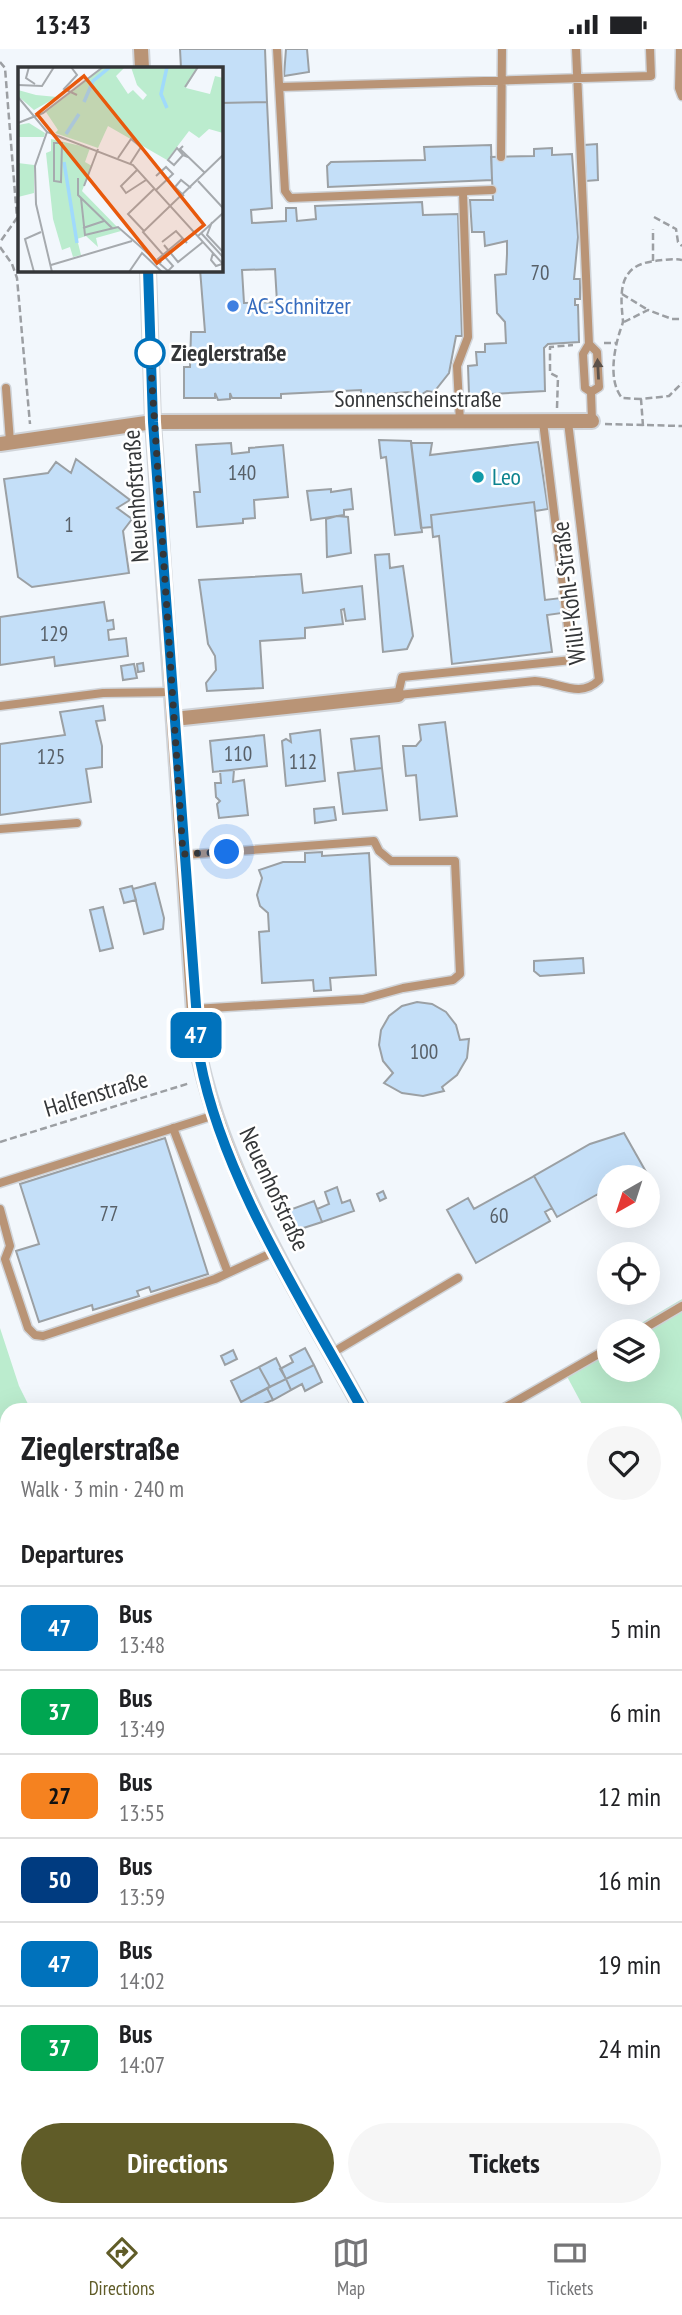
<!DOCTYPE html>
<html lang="en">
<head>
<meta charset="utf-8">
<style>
	:root { --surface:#fff; --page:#f6f6f6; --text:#202124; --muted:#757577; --line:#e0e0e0; --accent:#605c28 }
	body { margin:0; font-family:"PT Sans Narrow",sans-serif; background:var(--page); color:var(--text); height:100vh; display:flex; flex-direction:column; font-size:26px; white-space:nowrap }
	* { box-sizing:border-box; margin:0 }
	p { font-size:23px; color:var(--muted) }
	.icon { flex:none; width:38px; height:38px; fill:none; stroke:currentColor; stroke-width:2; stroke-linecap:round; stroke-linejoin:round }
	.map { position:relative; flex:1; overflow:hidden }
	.drawer { position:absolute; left:0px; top:1354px; width:682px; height:814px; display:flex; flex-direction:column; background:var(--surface); border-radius:21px 21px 0 0; box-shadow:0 7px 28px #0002 }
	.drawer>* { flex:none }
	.badge { padding:0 14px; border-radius:10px; font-size:24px; line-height:46px }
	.needle { width:46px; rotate:219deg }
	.fabs { position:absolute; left:597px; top:1116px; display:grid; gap:14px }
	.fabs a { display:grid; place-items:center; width:63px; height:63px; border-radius:50%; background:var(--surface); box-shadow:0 7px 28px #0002; font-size:35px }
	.you { position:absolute; width:35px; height:35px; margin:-18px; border:5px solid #fff; border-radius:50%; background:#1a73e8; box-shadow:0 0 0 10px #1a73e833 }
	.map>.badge { position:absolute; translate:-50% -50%; box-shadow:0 0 0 4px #fff }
	h2 { padding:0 21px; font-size:26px; line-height:63px }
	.round { display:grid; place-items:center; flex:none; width:74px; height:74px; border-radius:37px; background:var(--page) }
	.head { display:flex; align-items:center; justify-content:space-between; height:119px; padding:0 21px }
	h1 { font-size:33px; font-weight:700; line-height:52px }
	.button { display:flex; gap:14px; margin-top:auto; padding:14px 21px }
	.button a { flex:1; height:80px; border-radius:42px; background:var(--accent); color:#fff; font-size:28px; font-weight:700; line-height:80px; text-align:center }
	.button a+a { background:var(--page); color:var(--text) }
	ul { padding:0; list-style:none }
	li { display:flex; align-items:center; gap:21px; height:84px; padding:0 21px; border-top:2px solid var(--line) }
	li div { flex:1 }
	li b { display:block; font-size:26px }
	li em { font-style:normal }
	li .badge { min-width:77px; font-weight:700; text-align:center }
	.status { display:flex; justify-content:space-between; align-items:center; height:49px; padding:0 35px; background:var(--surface); direction:ltr }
	.status svg { height:19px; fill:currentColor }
	.menu { display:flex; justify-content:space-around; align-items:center; height:98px; border-top:2px solid var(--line); background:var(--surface); font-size:19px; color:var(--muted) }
	.menu a { display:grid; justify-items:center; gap:4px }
	.menu .selected { color:var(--accent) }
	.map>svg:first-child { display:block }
	.green { fill:#bbecce }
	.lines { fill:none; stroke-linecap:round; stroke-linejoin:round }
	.stream { stroke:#80a9c1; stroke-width:4.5 }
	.building { fill:#c4dff8; stroke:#9ba0a4; stroke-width:2; fill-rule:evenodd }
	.service-casing { stroke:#d0d4d9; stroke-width:11 }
	.minor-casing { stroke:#d0d4d9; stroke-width:18 }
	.tertiary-casing { stroke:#d0d4d9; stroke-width:18 }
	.primary-casing { stroke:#d0d4d9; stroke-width:21 }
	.path { stroke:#9c9fa3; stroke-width:2.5; stroke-dasharray:7 3.5; stroke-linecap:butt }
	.service { stroke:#b99476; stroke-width:8 }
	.minor { stroke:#b99476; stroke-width:14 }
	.tertiary { stroke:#b99476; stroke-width:14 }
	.primary { stroke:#774612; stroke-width:18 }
	.path-bridge { stroke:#9c9fa3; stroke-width:2.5; stroke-dasharray:7 3.5; stroke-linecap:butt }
	.oneway { fill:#5c524b }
	.line-casing { stroke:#fff; stroke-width:16 }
	.line { stroke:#0072bc; stroke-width:10 }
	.walk { stroke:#343638; stroke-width:7; stroke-dasharray:0 12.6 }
	.shop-dot { fill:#3f7fe0; stroke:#fff; stroke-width:2.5 }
	.stop-dot { fill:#fff; stroke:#0072bc; stroke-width:3.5 }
	.culture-dot { fill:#0f9aa8; stroke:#fff; stroke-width:2.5 }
	.labels { text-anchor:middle; stroke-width:5; stroke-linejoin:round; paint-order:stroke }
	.number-label { font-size:21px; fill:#586068 }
	.shop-label { font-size:24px; fill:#366cbe; stroke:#fff; text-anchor:start }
	.stop-label { font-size:24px; font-weight:bold; fill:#343638; stroke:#fff; text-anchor:start }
	.street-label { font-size:24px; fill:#343638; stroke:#fff }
	.culture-label { font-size:24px; fill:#0d838f; stroke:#fff; text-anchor:start }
	.inset-river { fill:none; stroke:#a0dafc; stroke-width:3.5 }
	.inset-road { fill:none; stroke:#a6aaae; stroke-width:2 }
	.view { fill:#e8590c; fill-opacity:0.15; stroke:#e8590c; stroke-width:3.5 }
	.inset-edge { fill:none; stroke:#343638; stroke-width:3.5 }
</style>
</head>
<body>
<div class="status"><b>13:43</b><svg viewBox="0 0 49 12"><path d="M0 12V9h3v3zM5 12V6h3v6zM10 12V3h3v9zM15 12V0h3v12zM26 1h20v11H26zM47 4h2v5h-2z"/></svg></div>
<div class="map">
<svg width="682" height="2168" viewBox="0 0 682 2168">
	<rect width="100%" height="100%" fill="#f2f7fc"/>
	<path class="green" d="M682,1250V1800L676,1795V1362L585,1361L563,1320L609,1293V1321H648V1283H626Z
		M0,1279L19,1337L31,1361L7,1362V1566L0,1559Z
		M0,1586L7,1593V2105H0Z
		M0,2163H152L153,2168H0Z"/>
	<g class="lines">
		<path class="stream" d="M676,1707L682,1691
			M0,2034L7,2030"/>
	</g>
	<path class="building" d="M180,0H265L267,53L220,54V19H181Z
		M286,0H307L309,23L284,27Z
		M267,53L272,159L251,161L252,174L286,172V159H296L297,172L316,170L315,157L422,153L423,166L458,165L462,287H456L449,324L434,343L427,342L419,347L408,343L361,347V341L281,345V349H232L230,344V350L218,351L215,344V349H184V318H190L191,283H205L200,220H220V54ZM275,220L277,253L244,254L242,221Z
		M597,95L598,131L586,132L584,96Z
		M491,96L492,131L328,138L327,117L331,113L425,111L424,98Z
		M552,99V106L572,105L578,188L574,230H580V250H575V256H578L579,293L548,295L544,299L545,342L492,345L489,348L485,345H469L468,317L477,316L476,303H485V295L506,294L505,273L497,264L495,226L506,225L507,205V192L485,197L484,183H472L470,151H493L491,108L534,107V100Z
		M379,391L411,392L422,483L395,486L386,408L381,409Z
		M538,393L548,460L535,462L534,453L431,466L432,478L421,479L411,394H432L430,406Z
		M231,394L232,405L249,403V399L283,396L288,448L254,451L255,469L243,470V474L197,478L194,443H200L196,396Z
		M76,410L130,451L117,459L132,470L123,482L129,524L32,538L18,528L4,430L48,424L56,413L71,424Z
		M331,440V443L351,440L353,460L344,461V466L311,471L307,442Z
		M534,453L545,551L561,549L562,564L547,566L552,603L452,615L439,487L433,488L431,466Z
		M337,467L348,468L351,504L327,508L326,470Z
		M389,505L390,519L403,517L413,587L407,600L383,603L375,506Z
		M301,525L303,544L362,537L365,570L346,572L344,560L341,561L343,575L305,579V589L260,592L263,639L207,642L206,634L216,621L215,607L208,595L199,531Z
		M104,553L107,572L113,571L114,580L108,581L109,591L126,589L128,607L55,617L54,608L0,616V568Z
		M143,614L144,622L138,623L137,615Z
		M134,615L137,629L123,631L121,617Z
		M103,657L105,671L96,672L102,697V718L86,720L91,753L0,766V695L65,686L60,663Z
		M445,673L457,767L420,771L416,726L406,727L403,697H416L421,691L419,676Z
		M320,681L325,732L286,737L282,692L286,690L291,693L290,685Z
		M264,686L267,717L213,723L210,692Z
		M379,687L382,719L355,722L351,690Z
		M382,719L387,761L343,765L338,724Z
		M234,721L233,733L244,731L248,766L219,769L217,755L220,752L216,748L215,734H221L220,722Z
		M334,758L336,771L315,774L314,760Z
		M322,803V807L369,804L376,926L330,929L331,941L314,942L313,931L262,934L259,883L269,882L268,864L260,857L257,846L262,829L259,821L283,813H305V804Z
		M155,834L164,869L163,880L144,885L133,840Z
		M132,837L136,851L124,854L120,840Z
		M103,858L113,899L100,902L90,861Z
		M583,909L584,924L540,927L534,922V912Z
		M417,953L432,955L446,963L456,976L460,991L469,990L467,1009L457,1026L442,1038L444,1042L423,1047L402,1044L384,1034L393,1024L383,1012L379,996L381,981L389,967L402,957Z
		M624,1084L658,1144L648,1150V1129H609V1165L598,1145L557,1168L534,1127L590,1095Z
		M165,1089L208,1225L151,1243L149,1238L137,1242L139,1247L93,1261L92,1256L39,1273L16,1202L39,1195L20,1135Z
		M534,1127L552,1159L545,1163L550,1172L476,1214L447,1161L468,1149L474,1160Z
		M337,1138L342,1154L350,1151L354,1162L322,1173L317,1160L329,1155L325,1143Z
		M383,1142L386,1149L380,1152L377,1145Z
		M314,1152L322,1173L291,1183L284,1163Z
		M305,1299L314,1316L286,1330L280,1320L293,1313L290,1307Z
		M233,1301L237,1310L225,1316L221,1307Z
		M276,1309L286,1330L270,1338L259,1318Z
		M314,1316L322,1333L305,1342L302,1335L291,1341L286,1330Z
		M259,1318L270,1338L241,1353L231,1332Z
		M286,1330L291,1341L273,1351L267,1339Z
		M267,1339L273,1351L246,1362L241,1353Z
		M676,1911L682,1922V1941L676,1928Z
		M676,1967L678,1972L682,1970V2008L676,2011Z
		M676,2064H682V2078L676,2077Z"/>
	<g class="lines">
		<defs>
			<path id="service" d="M277,0L285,142L290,149L492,141
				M576,0L589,295L583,305L585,339L591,343L592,372
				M680,0L679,39L682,47
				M280,38L651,27L650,0
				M501,108L502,0
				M589,295L597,303L599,338L591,343
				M6,339L10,393
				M460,373L457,317L468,288L463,143
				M543,373L572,611L402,628L398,646L535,632C559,633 580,650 599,631L568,373
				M0,657L103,644L172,643
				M0,780L77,774
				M183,806L374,792L379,802L391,812H455L460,925L453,931L403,939L363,950L194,960
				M173,1079L228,1224
				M0,1134L215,1066
				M0,1160L10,1197L5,1210L28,1279L35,1286L43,1287L215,1230L276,1202
				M638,1283L682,1257
				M332,1304L458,1229
				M499,1362L609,1299
				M676,1726L682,1718
				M676,1745L682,1750
				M676,1882L682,1878
				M269,2161L271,2168"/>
			<path id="minor" d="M0,395L153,373L592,372
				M174,670L398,646"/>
			<path id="tertiary" d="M141,0L142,19
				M148,220L153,373L196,992C221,1126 299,1243 363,1362
				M676,1856L682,1864"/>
			<path id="primary" d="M0,2116H7
				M676,2144L682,2145
				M0,2146H7
				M575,2161L633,2168"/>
		</defs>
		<use href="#service" class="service-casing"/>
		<use href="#minor" class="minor-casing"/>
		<use href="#tertiary" class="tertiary-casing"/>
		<use href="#primary" class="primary-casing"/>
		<path class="path" d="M0,13L5,19L17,169L0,193
			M654,168L676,180L678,193L682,197
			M0,198L12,215L17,229L30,375
			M653,212V180
			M622,245L648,261
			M624,273L648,261L672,270H682
			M604,294H617
			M641,350L622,349C608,332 614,301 620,282C621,279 623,274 623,272C620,243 618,216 655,212C664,211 674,209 682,211
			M557,359L558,328L550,324V298L573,296
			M605,375L682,377
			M643,377L641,350L669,347L682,334
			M0,1093L190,1034
			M0,1571L7,1577
			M0,2021L7,2017
			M452,2161L457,2168
			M218,2168L258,2167"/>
		<use href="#service" class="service"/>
		<use href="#minor" class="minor"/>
		<use href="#tertiary" class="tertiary"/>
		<use href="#primary" class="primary"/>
		<path class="path-bridge" d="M258,2167L304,2168"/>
	</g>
	<defs><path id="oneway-solid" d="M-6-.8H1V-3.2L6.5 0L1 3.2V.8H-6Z" transform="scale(1.75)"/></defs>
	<use class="oneway" href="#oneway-solid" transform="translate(598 320) rotate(-93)"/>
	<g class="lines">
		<defs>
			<path id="line" d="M148,220L153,373L200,1011C222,1129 305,1256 363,1362"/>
		</defs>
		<use href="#line" class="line-casing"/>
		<use href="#line" class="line"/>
		<path class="walk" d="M150,304L183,805L227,803"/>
	</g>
	<circle class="shop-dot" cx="233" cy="257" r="7"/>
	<circle class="stop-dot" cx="150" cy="304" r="14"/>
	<circle class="culture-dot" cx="478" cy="428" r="7"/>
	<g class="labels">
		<g class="number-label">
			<text x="540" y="231">70</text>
			<text x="242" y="431">140</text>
			<text x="69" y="483">1</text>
			<text x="54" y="592">129</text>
			<text x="238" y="712">110</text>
			<text x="51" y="715">125</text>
			<text x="303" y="720">112</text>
			<text x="424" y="1010">100</text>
			<text x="109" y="1172">77</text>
			<text x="499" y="1174">60</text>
		</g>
		<g class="shop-label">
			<text x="247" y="265">AC-Schnitzer</text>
		</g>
		<g class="stop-label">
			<text x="171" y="312">Zieglerstraße</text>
		</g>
		<g class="street-label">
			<text x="418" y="358">Sonnenscheinstraße</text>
			<text transform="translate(136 447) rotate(-94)" y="8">Neuenhofstraße</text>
			<text transform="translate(569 544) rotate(-97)" y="8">Willi-Kohl-Straße</text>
			<text transform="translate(96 1045) rotate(-17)" y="8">Halfenstraße</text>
			<text transform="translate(274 1140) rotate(65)" y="8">Neuenhofstraße</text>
		</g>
		<g class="culture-label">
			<text x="492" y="436">Leo</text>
		</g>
	</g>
	<g transform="translate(18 18)">
		<rect width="205" height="205" fill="#f2f7fc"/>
		<path d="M86,0H107L98,9L110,27L115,23L125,33L129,28L119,18L113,0H180L168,21L192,27L197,9L205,11V66L191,62L181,71L171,64L149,93L90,59L80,81L37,66L40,63L28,45ZM0,23L18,28L39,30L16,43L0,29ZM11,56L27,66L26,70H0V58ZM33,72L72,81L67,95L74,99L64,124L103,164L78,171L80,180L68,169L59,172L63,188L55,190L52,180L44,183L35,152L28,86L33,84ZM0,96L16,98V126L0,130Z" fill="#bbecce"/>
		<path class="inset-river" d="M66,35L75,14L92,0M149,41L143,27L149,0M48,67L61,47M46,95L59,176"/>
		<path class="inset-road" d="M11,0L8,11L17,17M53,0L59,8L46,22L59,28M0,18L24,19L36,0M167,20L180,0M0,30L29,65L115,98L205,197M0,56L25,46L85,0M29,65L17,99L18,137L34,205M36,76H44L43,115L36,114ZM165,79L162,82L187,106M165,88L159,81L150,93L156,98L165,88L170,90M100,91L113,72L123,80L112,97M119,103L103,119L108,126L128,113M138,109L148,100L155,107L138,123M60,111V128L94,161M180,114L205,141M66,119L80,82M166,129L157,120L163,113L173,121M63,131L67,168L100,160L150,204L155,199L125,165L205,88M194,155L189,168L205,185M65,161L86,154M126,164L110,147L137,121M183,166L205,190M180,169L205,146M144,175L158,164L169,176M146,178L160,195L185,175M195,186L193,193L198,199L204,197M143,196L140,192L165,171M33,198L114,174M16,205L7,172L23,165M111,205L124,186L144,205"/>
		<path class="view" d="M66,9L186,158L139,196L19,47Z"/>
		<rect width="205" height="205" class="inset-edge"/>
	</g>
</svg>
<div class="fabs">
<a><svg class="needle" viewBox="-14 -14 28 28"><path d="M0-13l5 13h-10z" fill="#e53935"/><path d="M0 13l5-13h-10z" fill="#757577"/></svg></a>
<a><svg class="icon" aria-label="locate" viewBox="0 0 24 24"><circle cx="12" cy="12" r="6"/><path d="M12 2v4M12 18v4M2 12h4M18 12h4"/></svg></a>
<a><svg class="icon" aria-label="layers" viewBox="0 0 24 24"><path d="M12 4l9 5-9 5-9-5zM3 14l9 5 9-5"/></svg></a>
</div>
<div class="you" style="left:227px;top:803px"></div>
<b class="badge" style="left:196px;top:986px;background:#0072bc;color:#fff">47</b>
<section class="drawer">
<div class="head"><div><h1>Zieglerstraße</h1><p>Walk · 3 min · 240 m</p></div><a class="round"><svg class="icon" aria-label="heart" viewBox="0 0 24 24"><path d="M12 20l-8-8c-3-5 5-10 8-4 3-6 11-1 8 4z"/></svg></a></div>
<h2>Departures</h2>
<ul>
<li><span class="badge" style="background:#0072bc;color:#fff">47</span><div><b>Bus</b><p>13:48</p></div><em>5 min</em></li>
<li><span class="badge" style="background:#00a651;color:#fff">37</span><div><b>Bus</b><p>13:49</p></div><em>6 min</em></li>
<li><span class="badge" style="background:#f58220;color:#111">27</span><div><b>Bus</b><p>13:55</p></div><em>12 min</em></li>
<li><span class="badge" style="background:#003b80;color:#fff">50</span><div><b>Bus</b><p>13:59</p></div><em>16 min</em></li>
<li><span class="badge" style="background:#0072bc;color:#fff">47</span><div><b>Bus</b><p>14:02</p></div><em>19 min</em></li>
<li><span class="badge" style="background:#00a651;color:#fff">37</span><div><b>Bus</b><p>14:07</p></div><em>24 min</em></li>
</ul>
<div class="button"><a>Directions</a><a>Tickets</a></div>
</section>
</div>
<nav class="menu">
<a class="selected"><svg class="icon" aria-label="directions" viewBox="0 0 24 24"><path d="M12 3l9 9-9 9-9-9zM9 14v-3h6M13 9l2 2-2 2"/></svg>Directions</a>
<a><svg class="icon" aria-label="map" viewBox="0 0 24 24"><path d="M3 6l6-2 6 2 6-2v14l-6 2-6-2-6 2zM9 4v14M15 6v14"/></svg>Map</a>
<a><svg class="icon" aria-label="tickets" viewBox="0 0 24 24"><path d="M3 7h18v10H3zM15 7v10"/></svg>Tickets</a>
</nav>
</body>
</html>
